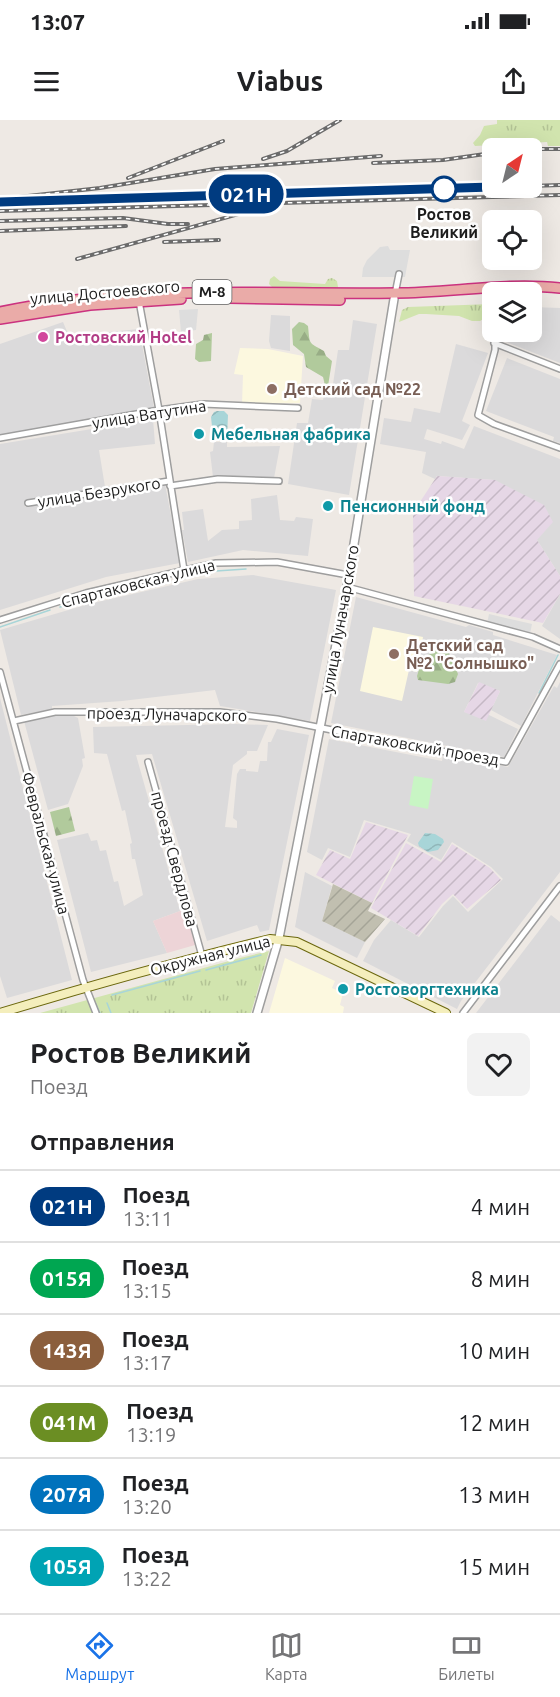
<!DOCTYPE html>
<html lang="ru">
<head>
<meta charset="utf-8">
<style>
	:root { --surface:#fff; --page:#f2f2f2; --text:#202124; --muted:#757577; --line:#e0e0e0; --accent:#1a73e8 }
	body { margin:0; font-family:Ubuntu,sans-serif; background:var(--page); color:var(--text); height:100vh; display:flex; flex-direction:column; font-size:22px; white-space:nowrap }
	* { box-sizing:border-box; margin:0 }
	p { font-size:20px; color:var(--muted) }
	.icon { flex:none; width:33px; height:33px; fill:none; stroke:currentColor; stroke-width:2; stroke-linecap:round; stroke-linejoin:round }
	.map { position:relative; height:893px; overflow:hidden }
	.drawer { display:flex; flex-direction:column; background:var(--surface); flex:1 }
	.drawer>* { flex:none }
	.badge { padding:0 12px; border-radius:20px; font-size:21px; line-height:39px }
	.needle { width:39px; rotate:35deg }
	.controls { position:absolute; left:482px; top:18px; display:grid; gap:12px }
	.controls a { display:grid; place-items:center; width:60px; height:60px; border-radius:9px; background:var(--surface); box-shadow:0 6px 24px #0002; font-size:30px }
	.map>.badge { position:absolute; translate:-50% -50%; box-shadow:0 0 0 3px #fff }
	h2 { padding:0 30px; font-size:22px; line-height:54px }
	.round { display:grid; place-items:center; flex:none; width:63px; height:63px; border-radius:9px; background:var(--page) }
	.head { display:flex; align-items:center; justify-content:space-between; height:102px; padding:0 30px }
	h1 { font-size:28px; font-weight:700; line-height:45px }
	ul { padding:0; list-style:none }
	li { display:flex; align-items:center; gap:18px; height:72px; padding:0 30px; border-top:2px solid var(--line) }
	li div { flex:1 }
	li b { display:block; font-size:22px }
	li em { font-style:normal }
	li .badge { min-width:66px; font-weight:700; text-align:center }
	.status { display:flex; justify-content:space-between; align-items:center; height:42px; padding:0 30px; background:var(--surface); direction:ltr }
	.status svg { height:16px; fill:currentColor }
	header { display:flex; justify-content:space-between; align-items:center; height:78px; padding:0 30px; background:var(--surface); font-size:27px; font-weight:700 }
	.menu { display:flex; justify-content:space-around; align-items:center; height:84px; border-top:2px solid var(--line); background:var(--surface); font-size:16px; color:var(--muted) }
	.menu a { display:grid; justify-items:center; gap:3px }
	.menu .selected { color:var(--accent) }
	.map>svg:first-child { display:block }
	.residential { fill:#dbdadb }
	.commercial { fill:#edd4d7 }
	.industrial { fill:url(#industrial-furrows) }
	.education { fill:#fcf8df }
	.construction { fill:url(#construction-furrows) }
	.grass { fill:url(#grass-tufts) }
	.forest { fill:url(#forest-firs) }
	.park { fill:#c8f5c4 }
	.parking { fill:#ddd }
	.water { fill:url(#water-waves) }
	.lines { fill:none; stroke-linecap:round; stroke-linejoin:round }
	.stream { stroke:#a8d5d8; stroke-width:1.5 }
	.minor-casing { stroke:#9e9e9e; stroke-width:8 }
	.tertiary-casing { stroke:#9e9e9e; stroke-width:10 }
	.secondary-casing { stroke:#6b670d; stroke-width:10 }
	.trunk-casing { stroke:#cb327f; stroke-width:12 }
	.minor { stroke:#fff; stroke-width:5 }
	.tertiary { stroke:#fff; stroke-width:7 }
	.secondary { stroke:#f4eebc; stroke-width:8 }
	.trunk { stroke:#eaaba8; stroke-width:9 }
	.rail-casing { stroke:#6b6b6b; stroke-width:4 }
	.rail { stroke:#fff; stroke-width:1.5; stroke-dasharray:4.5; stroke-linecap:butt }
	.line-casing { stroke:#fff; stroke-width:14 }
	.line { stroke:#003b80; stroke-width:9 }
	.stop-dot { fill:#fff; stroke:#003b80; stroke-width:3 }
	.hotel-dot { fill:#d1479c; stroke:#fff; stroke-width:2 }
	.education-dot { fill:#8d6e63; stroke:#fff; stroke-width:2 }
	.culture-dot { fill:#0f9aa8; stroke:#fff; stroke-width:2 }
	.labels { text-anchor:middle; stroke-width:5; stroke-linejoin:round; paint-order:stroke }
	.shield { fill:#fff; stroke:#616161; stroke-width:1.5 }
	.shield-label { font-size:15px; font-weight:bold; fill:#1d1d1d }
	.stop-label { font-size:16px; font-weight:bold; fill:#1d1d1d; stroke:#fff }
	.street-label { font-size:16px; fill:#1d1d1d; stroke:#fff }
	.hotel-label { font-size:16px; font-weight:bold; fill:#b23c85; stroke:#fff; text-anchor:start }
	.education-label { font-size:16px; font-weight:bold; fill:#785e54; stroke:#fff; text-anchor:start }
	.culture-label { font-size:16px; font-weight:bold; fill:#0d838f; stroke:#fff; text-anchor:start }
</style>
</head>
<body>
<div class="status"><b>13:07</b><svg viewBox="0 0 49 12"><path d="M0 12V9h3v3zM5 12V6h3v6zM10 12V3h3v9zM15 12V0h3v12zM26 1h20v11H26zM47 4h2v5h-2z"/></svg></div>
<header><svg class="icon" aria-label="menu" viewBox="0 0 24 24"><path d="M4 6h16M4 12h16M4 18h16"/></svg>Viabus<svg class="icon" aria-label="share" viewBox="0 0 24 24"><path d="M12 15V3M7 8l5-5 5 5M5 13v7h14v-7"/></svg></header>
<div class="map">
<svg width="560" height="893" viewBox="0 0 560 893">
	<defs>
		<pattern id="industrial-furrows" width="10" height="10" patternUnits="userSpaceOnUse" patternTransform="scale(1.5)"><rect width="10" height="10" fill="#e6d7e6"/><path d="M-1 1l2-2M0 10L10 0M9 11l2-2" fill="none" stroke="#c5b8c5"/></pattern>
		<pattern id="construction-furrows" width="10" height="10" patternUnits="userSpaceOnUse" patternTransform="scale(1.5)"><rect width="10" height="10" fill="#c1bfb0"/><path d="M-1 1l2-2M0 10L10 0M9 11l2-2" fill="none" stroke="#a5a497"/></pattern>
		<pattern id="grass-tufts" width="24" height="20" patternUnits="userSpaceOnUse" patternTransform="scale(1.5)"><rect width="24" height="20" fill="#d1e4ae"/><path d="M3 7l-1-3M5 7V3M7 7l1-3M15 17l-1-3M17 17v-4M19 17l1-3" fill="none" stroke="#b3c395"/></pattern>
		<pattern id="forest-firs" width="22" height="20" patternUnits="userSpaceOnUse" patternTransform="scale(1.5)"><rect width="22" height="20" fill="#b1ca9c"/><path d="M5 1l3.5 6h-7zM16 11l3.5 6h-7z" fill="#98ad86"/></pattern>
		<pattern id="water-waves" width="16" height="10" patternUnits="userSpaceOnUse" patternTransform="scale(1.5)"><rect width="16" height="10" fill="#a8d5d8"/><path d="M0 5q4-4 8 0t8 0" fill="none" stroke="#90b6b9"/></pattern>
	</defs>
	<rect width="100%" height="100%" fill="#eee9e4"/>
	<path class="residential" d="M531,187L560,188V243L506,222L510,212H531Z
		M271,195L290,196V231L271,228L269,221Z
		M353,200L377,204L349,375L288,364L297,303H308L312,279L323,280L325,271H332L338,230H349Z
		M63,202L69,216L139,209L154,288L0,315V224Z
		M456,224L488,233L462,301L470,305L462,320L427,309L424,319L441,324L442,321L464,329L474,306L560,339V456L537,420L494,360L437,356L435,359L422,353L426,332L380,324L384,298L411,302L414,288L440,293Z
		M507,238L560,259V323L553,321L554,317L486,291Z
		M153,299L155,324L99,330L105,367L25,381V387L165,364L180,443L106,457L0,490V324Z
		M214,322H227V327L280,326L274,358L213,357L210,332L213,331Z
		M277,375L280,400L294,401L296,397L313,399L308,436L243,430L188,442L182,410H184L182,392L203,389L208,421L222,410L239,409V401L252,400L251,379Z
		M253,455L336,470L310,601L220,586L215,570L122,581L52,586V589L21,595L0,510L89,484L198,459Z
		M560,474V519L542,506Z
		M356,477L466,507L469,505L493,512V515L557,535L521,606L491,590L500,571L478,563L464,592L489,595L518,609L504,637L331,603Z
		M560,562V752L461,881L457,889L363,841L374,820L391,800L419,817L443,786L453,776L468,792L503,759L491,747L452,722L441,740L407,721L411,714L364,700L350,737L328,728L322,740L307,732L329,619L442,641L443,635L508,647L554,566L557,568Z
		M0,578L72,860L7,878L0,856Z
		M51,594H70L78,598L85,638L82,639L83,646L68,684L48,690L24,601Z
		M235,604L268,605L257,631H247V634L233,645L225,707L237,708V701L233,698L237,654L240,649H246V651L258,652L260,641H267L268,622H271L277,609L309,615L269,810L260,812L257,805L207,821L152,634L136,635L180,791L153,801L167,833L91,852L57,720L88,713L91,721L97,720L100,731L106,730L114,762L118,761L124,786L143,775L135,739H132L130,724L132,723L125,690L122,691L107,634L94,633L93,607Z
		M305,752L332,766L322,801L365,822L357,838L295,807Z
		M551,795L560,802V893H476Z"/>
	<path class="commercial" d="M180,791H186L195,825L167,833L153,801Z"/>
	<path class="industrial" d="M437,356L495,360L544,385L553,402L537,420L560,456V474L543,503L414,476L413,396L416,388Z
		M479,562L500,571L486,601L464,592Z
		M366,702L408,715L372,783L316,755L330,730L350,739Z
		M406,723L441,742L452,724L490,748L501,760L467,789L453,774L442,784L418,816L371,788Z"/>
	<path class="education" d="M240,228L268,229L303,236L300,283L242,284L243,255L234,254Z
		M373,507L423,517L417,552L409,550L402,581L360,571Z
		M285,838L335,861L332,868L343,873L340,885L344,887L343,893H269Z"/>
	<path class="construction" d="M333,764L372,783L368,791L385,799L365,822L322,801Z"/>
	<path class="grass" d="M497,0H560V26H548L547,22L475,26L473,23L480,15L484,6L497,4Z
		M274,156L280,161L325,164L328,159L332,158L337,161L338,167L337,169L272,167L269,164L270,159Z
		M492,184V194L480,201H472L459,196L426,194H419L399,202L402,190L408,187Z
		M269,831L251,893H40L240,838Z"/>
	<path class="forest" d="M299,202L304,203L308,206C310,225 308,222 324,231L326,236L332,241L328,266L325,265L323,257L306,247L304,234L293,225L292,209Z
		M212,213L211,241L199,242L195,239L196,224L203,220L204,215Z
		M447,528L458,554L455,562L448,564L418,560L417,556L423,536L431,534L437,529Z
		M69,687L75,711L56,716L50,692Z"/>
	<path class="park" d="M414,656L433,659L428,689L409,685Z"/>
	<path class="parking" d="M388,126L390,130H410L405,157H362L363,148L367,140L380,127Z
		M198,189L196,210L181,212L179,190Z
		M489,494L532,504L530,514L487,504Z"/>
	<path class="water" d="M217,291H224L228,295L227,318L218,321L213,316L211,297L214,292Z
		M425,713L435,714L443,719L444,722L438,730L428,732L419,726L418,723Z"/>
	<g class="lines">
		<path class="stream" d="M216,451L246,449
			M180,459L191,456
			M106,475L135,469
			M60,487L84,481
			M0,507L50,490
			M539,573L558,535
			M206,850L261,835
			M112,875L200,851
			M95,882L100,893
			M107,883L111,893"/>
		<defs>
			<path id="minor" d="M395,174L399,154
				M139,181L159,290L184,450
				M495,212V230L478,295L494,304L560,328
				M494,223L560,249
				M0,318L159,290L203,284L298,288
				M170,366L218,359L279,361
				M28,383L169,361
				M347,467L533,517L560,529
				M0,500L86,473L216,443L277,442L348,455
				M0,552L83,860L96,893
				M14,601L55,592H220L277,599L417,627L506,642L560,544
				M148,642L202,836
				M463,893L560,766"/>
			<path id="tertiary" d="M257,893L279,818L320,608L347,467L394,179"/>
			<path id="secondary" d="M0,893C89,866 179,841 270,819L297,822L446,893"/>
			<path id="trunk" d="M228,178L340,180
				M0,192C131,164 263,175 396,173C450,173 506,162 560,168
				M0,199L90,185L181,179"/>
		</defs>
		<use href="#minor" class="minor-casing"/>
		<use href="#tertiary" class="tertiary-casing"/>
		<use href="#secondary" class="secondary-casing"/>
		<use href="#trunk" class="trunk-casing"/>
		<use href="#minor" class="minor"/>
		<use href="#tertiary" class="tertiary"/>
		<use href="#secondary" class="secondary"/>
		<use href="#trunk" class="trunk"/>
		<defs>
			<path id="rail" d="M531,29H560
				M263,39L287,31L340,0
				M373,43L443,40L492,33
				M128,58L223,21
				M531,66L560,65
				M10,78L100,68L215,49L381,36
				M90,80L492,67
				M0,91L560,75
				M0,101L123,98L168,104H188
				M0,111L126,106
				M164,122L219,120
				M77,139L257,89"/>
		</defs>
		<use href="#rail" class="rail-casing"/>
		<use href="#rail" class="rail"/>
	</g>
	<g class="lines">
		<defs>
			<path id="line" d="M0,82L492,67"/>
		</defs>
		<use href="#line" class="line-casing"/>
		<use href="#line" class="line"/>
	</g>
	<circle class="stop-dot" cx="444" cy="69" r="12"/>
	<circle class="hotel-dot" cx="43" cy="217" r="6"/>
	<g class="education-dot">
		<circle cx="272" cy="269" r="6"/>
		<circle cx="394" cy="534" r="6"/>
	</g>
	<g class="culture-dot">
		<circle cx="199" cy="314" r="6"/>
		<circle cx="328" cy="386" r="6"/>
		<circle cx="343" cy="869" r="6"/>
	</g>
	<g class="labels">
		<rect class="shield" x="192.5" y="160" width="39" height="24" rx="4.5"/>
		<g class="shield-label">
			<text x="212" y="177">М-8</text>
		</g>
		<g class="stop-label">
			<text x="444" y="100">Ростов<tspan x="444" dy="18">Великий</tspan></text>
		</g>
		<g class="street-label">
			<text transform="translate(105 172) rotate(-5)" y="6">улица Достоевского</text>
			<text transform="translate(149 294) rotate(-9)" y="6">улица Ватутина</text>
			<text transform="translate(99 372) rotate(-9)" y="6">улица Безрукого</text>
			<text transform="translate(138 463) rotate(-14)" y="6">Спартаковская улица</text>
			<text transform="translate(340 499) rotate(-80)" y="6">улица Луначарского</text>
			<text transform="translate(167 594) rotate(1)" y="6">проезд Луначарского</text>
			<text transform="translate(415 625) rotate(10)" y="6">Спартаковский проезд</text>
			<text transform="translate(46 723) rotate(75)" y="6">Февральская улица</text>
			<text transform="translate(175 739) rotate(75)" y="6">проезд Свердлова</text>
			<text transform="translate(210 835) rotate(-14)" y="6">Окружная улица</text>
		</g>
		<g class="hotel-label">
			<text x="55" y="223">Ростовский Hotel</text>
		</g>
		<g class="education-label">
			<text x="284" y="275">Детский сад №22</text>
			<text x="406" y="531">Детский сад<tspan x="406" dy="18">№2 "Солнышко"</tspan></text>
		</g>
		<g class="culture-label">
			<text x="211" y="320">Мебельная фабрика</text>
			<text x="340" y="392">Пенсионный фонд</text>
			<text x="355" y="875">Ростоворгтехника</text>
		</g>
	</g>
</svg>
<div class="controls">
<a><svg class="needle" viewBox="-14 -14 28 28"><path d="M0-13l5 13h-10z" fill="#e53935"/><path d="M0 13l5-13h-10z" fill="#757577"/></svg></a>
<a><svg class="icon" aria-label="locate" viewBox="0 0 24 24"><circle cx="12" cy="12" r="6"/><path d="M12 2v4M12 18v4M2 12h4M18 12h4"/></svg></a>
<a><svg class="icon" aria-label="layers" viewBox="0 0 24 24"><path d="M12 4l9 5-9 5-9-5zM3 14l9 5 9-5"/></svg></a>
</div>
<b class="badge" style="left:246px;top:74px;background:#003b80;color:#fff">021Н</b>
</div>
<section class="drawer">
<div class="head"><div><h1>Ростов Великий</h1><p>Поезд</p></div><a class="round"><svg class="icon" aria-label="heart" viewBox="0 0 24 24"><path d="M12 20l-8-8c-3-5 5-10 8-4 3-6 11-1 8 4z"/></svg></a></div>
<h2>Отправления</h2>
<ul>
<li><span class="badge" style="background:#003b80;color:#fff">021Н</span><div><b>Поезд</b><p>13:11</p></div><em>4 мин</em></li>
<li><span class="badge" style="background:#00a651;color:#fff">015Я</span><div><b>Поезд</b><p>13:15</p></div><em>8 мин</em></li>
<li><span class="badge" style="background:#8b5e3c;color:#fff">143Я</span><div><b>Поезд</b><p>13:17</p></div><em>10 мин</em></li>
<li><span class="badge" style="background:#6b8e23;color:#fff">041М</span><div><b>Поезд</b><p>13:19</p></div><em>12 мин</em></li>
<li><span class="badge" style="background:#0072bc;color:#fff">207Я</span><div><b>Поезд</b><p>13:20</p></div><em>13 мин</em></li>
<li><span class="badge" style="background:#00a3b4;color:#fff">105Я</span><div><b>Поезд</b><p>13:22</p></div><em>15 мин</em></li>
</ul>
</section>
<nav class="menu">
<a class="selected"><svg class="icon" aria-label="directions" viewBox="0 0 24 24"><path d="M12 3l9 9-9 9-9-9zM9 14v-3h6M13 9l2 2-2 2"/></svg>Маршрут</a>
<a><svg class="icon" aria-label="map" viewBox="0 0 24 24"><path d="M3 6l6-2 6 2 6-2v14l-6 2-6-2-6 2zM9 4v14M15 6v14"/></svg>Карта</a>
<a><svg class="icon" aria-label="tickets" viewBox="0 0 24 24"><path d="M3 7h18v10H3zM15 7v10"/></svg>Билеты</a>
</nav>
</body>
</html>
